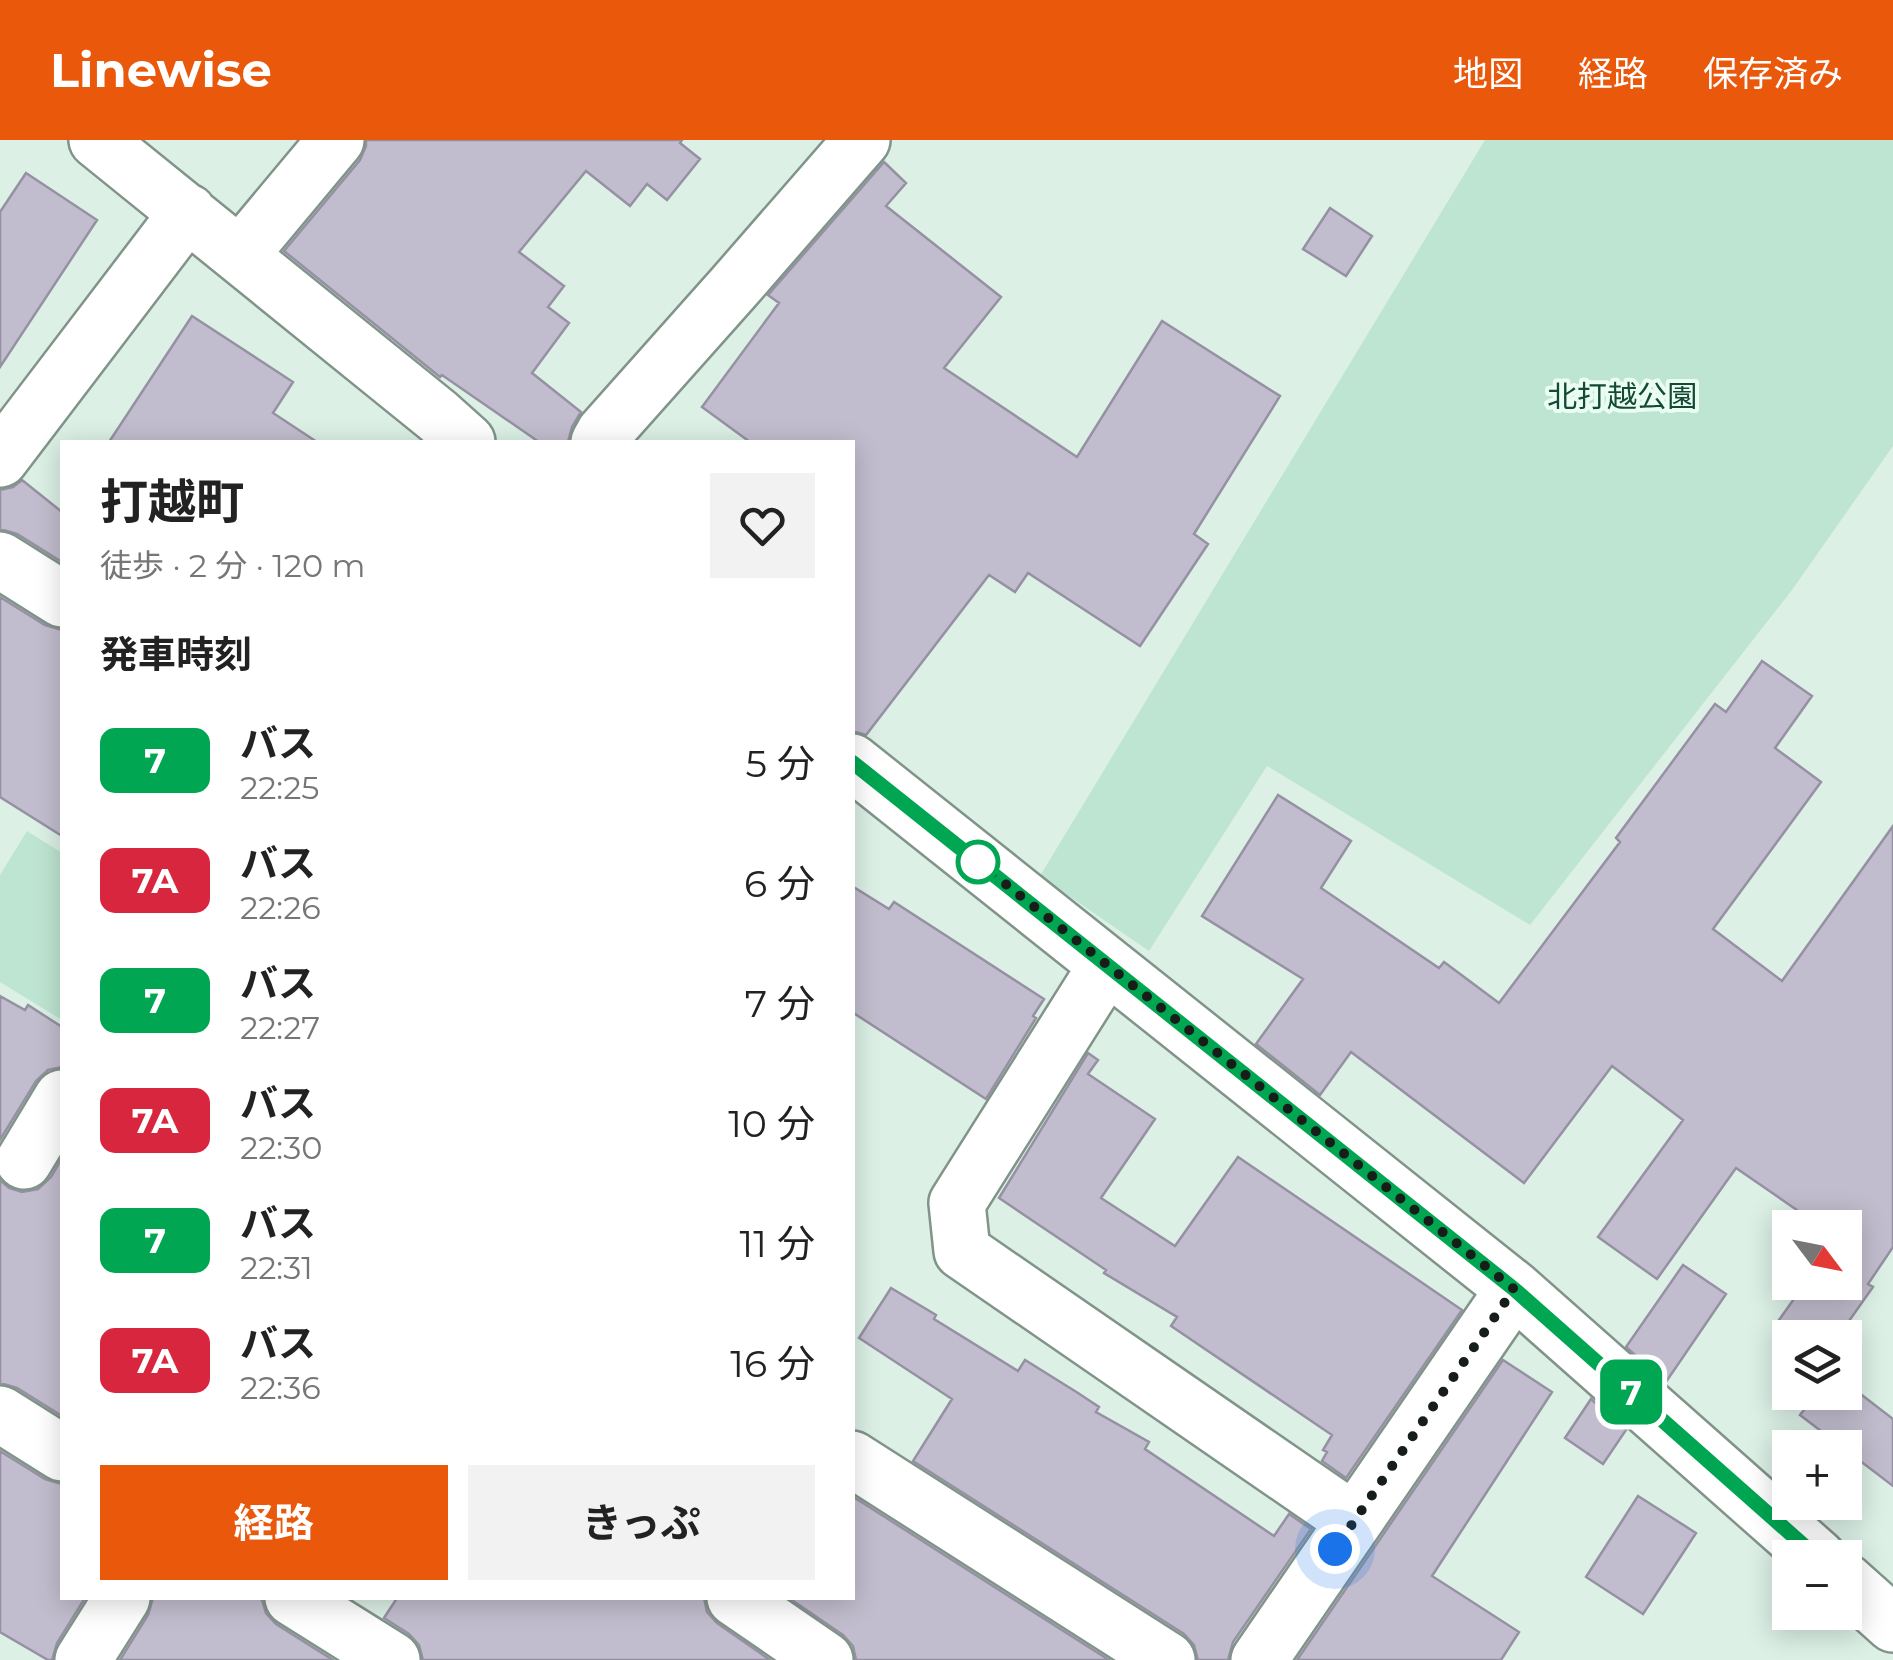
<!DOCTYPE html>
<html lang="ja">
<head>
<meta charset="utf-8">
<style>
	:root { --surface:#fff; --page:#f2f2f2; --text:#222; --muted:#767676; --accent:#ea580c }
	body { margin:0; font-family:Montserrat,"Noto Sans JP",sans-serif; background:var(--page); color:var(--text); height:100vh; display:flex; flex-direction:column; font-size:38px; white-space:nowrap }
	* { box-sizing:border-box; margin:0 }
	p { font-size:32px; color:var(--muted) }
	.icon { flex:none; width:55px; height:55px; fill:none; stroke:currentColor; stroke-width:2; stroke-linecap:round; stroke-linejoin:round }
	.map { position:relative; flex:1; overflow:hidden }
	.panel { position:absolute; left:60px; top:300px; width:795px; height:1160px; display:flex; flex-direction:column; background:var(--surface); border-radius:0px; box-shadow:0 5px 25px #0003 }
	.panel>* { flex:none }
	.badge { padding:0 20px; border-radius:15px; font-size:35px; line-height:65px }
	.needle { width:65px; rotate:122deg }
	.fabs { position:absolute; left:1772px; top:1070px; display:grid; gap:20px }
	.fabs a { display:grid; place-items:center; width:90px; height:90px; border-radius:0px; background:var(--surface); box-shadow:0 5px 25px #0003; font-size:50px }
	.you { position:absolute; width:50px; height:50px; margin:-25px; border:8px solid #fff; border-radius:50%; background:#1a73e8; box-shadow:0 0 0 15px #1a73e833 }
	.map>.badge { position:absolute; translate:-50% -50%; box-shadow:0 0 0 5px #fff }
	h2 { padding:0 40px; font-size:38px; line-height:90px }
	.round { display:grid; place-items:center; flex:none; width:105px; height:105px; border-radius:0px; background:var(--page) }
	.overview { display:flex; align-items:center; justify-content:space-between; height:170px; padding:0 40px }
	h1 { font-size:48px; font-weight:700; line-height:75px }
	.action { display:flex; gap:20px; margin-top:auto; padding:20px 40px }
	.action a { flex:1; height:115px; border-radius:0px; background:var(--accent); color:#fff; font-size:40px; font-weight:700; line-height:115px; text-align:center }
	.action a+a { background:var(--page); color:var(--text) }
	ul { padding:0; list-style:none }
	li { display:flex; align-items:center; gap:30px; height:120px; padding:0 40px }
	li div { flex:1 }
	li b { display:block; font-size:38px }
	li em { font-style:normal }
	li .badge { min-width:110px; font-weight:700; text-align:center }
	header { display:flex; align-items:center; gap:60px; box-sizing:border-box; height:140px; padding:0 50px; background:var(--accent); color:#fff }
	header strong { font-size:48px }
	nav { display:flex; gap:55px; margin-inline-start:auto; font-size:35px }
	.map>svg:first-child { display:block }
	.green { fill:#bee5d1 }
	.building { fill:#c2bdce; stroke:#9691a2; stroke-width:2.5 }
	.lines { fill:none; stroke-linecap:round; stroke-linejoin:round }
	.minor-casing { stroke:#81948a; stroke-width:60 }
	.minor { stroke:#fff; stroke-width:55 }
	.line-casing { stroke:#fff; stroke-width:22 }
	.line { stroke:#00a651; stroke-width:15 }
	.walk { stroke:#171e1a; stroke-width:10; stroke-dasharray:0 18 }
	.stop-dot { fill:#fff; stroke:#00a651; stroke-width:5 }
	.labels { text-anchor:middle; stroke-width:8; stroke-linejoin:round; paint-order:stroke }
	.park-label { font-size:30px; fill:#144935; stroke:#eafdf3 }
</style>
</head>
<body>
<header>
<strong>Linewise</strong>
<nav><a>地図</a><a>経路</a><a>保存済み</a></nav>
</header>
<div class="map">
<svg width="1893" height="1520" viewBox="0 0 1893 1520">
	<rect width="100%" height="100%" fill="#dcf0e6"/>
	<path class="green" d="M1485,0H1893V306L1792,450L1530,785L1267,626L1149,811L1040,736Z
		M27,691L62,713V880L0,842V735Z"/>
	<path class="building" d="M366,0H682L680,3L700,19L667,60L647,44L630,66L586,31L519,112L564,146L548,167L569,183L532,233L581,272L572,287L568,302H539L442,235L440,237L284,111L360,20L366,6Z
		M884,22L906,43L886,66L1001,157L944,228L1077,317L1162,181L1280,256L1194,394L1208,404L1140,506L1028,433L1015,452L989,435L866,595L852,591V302H750L702,267L779,163L768,155Z
		M26,33L97,80L0,227V72Z
		M1330,68L1372,96L1346,136L1303,109Z
		M192,176L293,242L273,273L317,302H109Z
		M22,340L62,372V422L17,394L0,389V350L13,347Z
		M0,457L45,485L62,490V696L0,657Z
		M1762,521L1812,556L1775,608L1821,642L1713,789L1782,841L1893,686V1107L1868,1144L1873,1147L1837,1198H1805L1779,1180L1806,1142H1845V1088H1823L1736,1028L1657,1139L1598,1097L1683,980L1612,926L1524,1043L1351,912L1320,955L1256,904L1303,839L1202,776L1278,655L1351,701L1321,748L1439,828L1444,822L1499,863L1620,702L1616,698L1715,564L1726,572Z
		M852,746L889,769L894,762L1044,859L1033,876L1036,878L986,959L852,872Z
		M0,856L25,870L28,865L62,887V927L48,930L36,941L0,1000Z
		M1088,913L1098,920L1088,934L1155,979L1101,1058L1175,1106L1238,1017L1462,1170L1346,1338L1322,1321L1327,1312L1323,1310L1332,1295L1171,1186L1177,1177L1104,1133L1106,1130L999,1058Z
		M62,1018V1276L17,1248L0,1243V1040L9,1048L22,1052L38,1049L51,1037Z
		M1683,1125L1726,1154L1666,1242L1626,1207Z
		M891,1148L936,1175L934,1179L1018,1231L1025,1220L1078,1253L1099,1267L1096,1272L1149,1302L1145,1309L1274,1396L1289,1374L1311,1389L1233,1502L1228,1520H1198L1194,1505L1184,1494L913,1321L952,1259L859,1198Z
		M1503,1220L1552,1252L1432,1436L1519,1492L1501,1520H1297Z
		M1845,1242L1893,1279V1346L1800,1275L1818,1252H1845Z
		M1591,1259L1626,1290L1603,1324L1565,1298Z
		M0,1311L45,1339L62,1344V1458H85L57,1503L52,1520H48L0,1492Z
		M852,1356L1109,1520H856L853,1506L843,1495L789,1458H852Z
		M1638,1356L1696,1393L1643,1474L1586,1437Z
		M153,1458H258L262,1460L266,1473L276,1484L333,1520H120L148,1475Z
		M397,1458H704L707,1472L717,1483L770,1520H423L419,1505L409,1494L384,1478Z"/>
	<g class="lines">
		<defs>
			<path id="minor" d="M97,0L438,276L467,302
				M240,115L336,0
				M599,302L604,293L734,147L862,0
				M0,319L188,72
				M0,420L62,459
				M852,622L1514,1149L1818,1418
				M1107,825L957,1063L962,1111L1354,1381
				M24,1021L62,958
				M0,1274L62,1313
				M852,1319L1167,1520
				M1845,1441L1893,1484
				M293,1458L392,1520
				M735,1458L825,1520
				M83,1520L122,1458
				M1259,1520L1514,1149"/>
		</defs>
		<use href="#minor" class="minor-casing"/>
		<use href="#minor" class="minor"/>
	</g>
	<g class="lines">
		<defs>
			<path id="line" d="M852,622L1514,1149L1818,1418"/>
		</defs>
		<use href="#line" class="line-casing"/>
		<use href="#line" class="line"/>
		<path class="walk" d="M978,722L1514,1149L1335,1409"/>
	</g>
	<circle class="stop-dot" cx="978" cy="722" r="20"/>
	<g class="labels">
		<g class="park-label">
			<text x="1622" y="267">北打越公園</text>
		</g>
	</g>
</svg>
<div class="fabs">
<a><svg class="needle" viewBox="-14 -14 28 28"><path d="M0-13l5 13h-10z" fill="#e53935"/><path d="M0 13l5-13h-10z" fill="#767676"/></svg></a>
<a><svg class="icon" aria-label="layers" viewBox="0 0 24 24"><path d="M12 4l9 5-9 5-9-5zM3 14l9 5 9-5"/></svg></a>
<a>+</a>
<a>−</a>
</div>
<div class="you" style="left:1335px;top:1409px"></div>
<b class="badge" style="left:1631px;top:1252px;background:#00a651;color:#fff">7</b>
<section class="panel">
<div class="overview"><div><h1>打越町</h1><p>徒歩 · 2 分 · 120 m</p></div><a class="round"><svg class="icon" aria-label="heart" viewBox="0 0 24 24"><path d="M12 20l-8-8c-3-5 5-10 8-4 3-6 11-1 8 4z"/></svg></a></div>
<h2>発車時刻</h2>
<ul>
<li><span class="badge" style="background:#00a651;color:#fff">7</span><div><b>バス</b><p>22:25</p></div><em>5 分</em></li>
<li><span class="badge" style="background:#d7263d;color:#fff">7A</span><div><b>バス</b><p>22:26</p></div><em>6 分</em></li>
<li><span class="badge" style="background:#00a651;color:#fff">7</span><div><b>バス</b><p>22:27</p></div><em>7 分</em></li>
<li><span class="badge" style="background:#d7263d;color:#fff">7A</span><div><b>バス</b><p>22:30</p></div><em>10 分</em></li>
<li><span class="badge" style="background:#00a651;color:#fff">7</span><div><b>バス</b><p>22:31</p></div><em>11 分</em></li>
<li><span class="badge" style="background:#d7263d;color:#fff">7A</span><div><b>バス</b><p>22:36</p></div><em>16 分</em></li>
</ul>
<div class="action"><a>経路</a><a>きっぷ</a></div>
</section>
</div>
</body>
</html>
